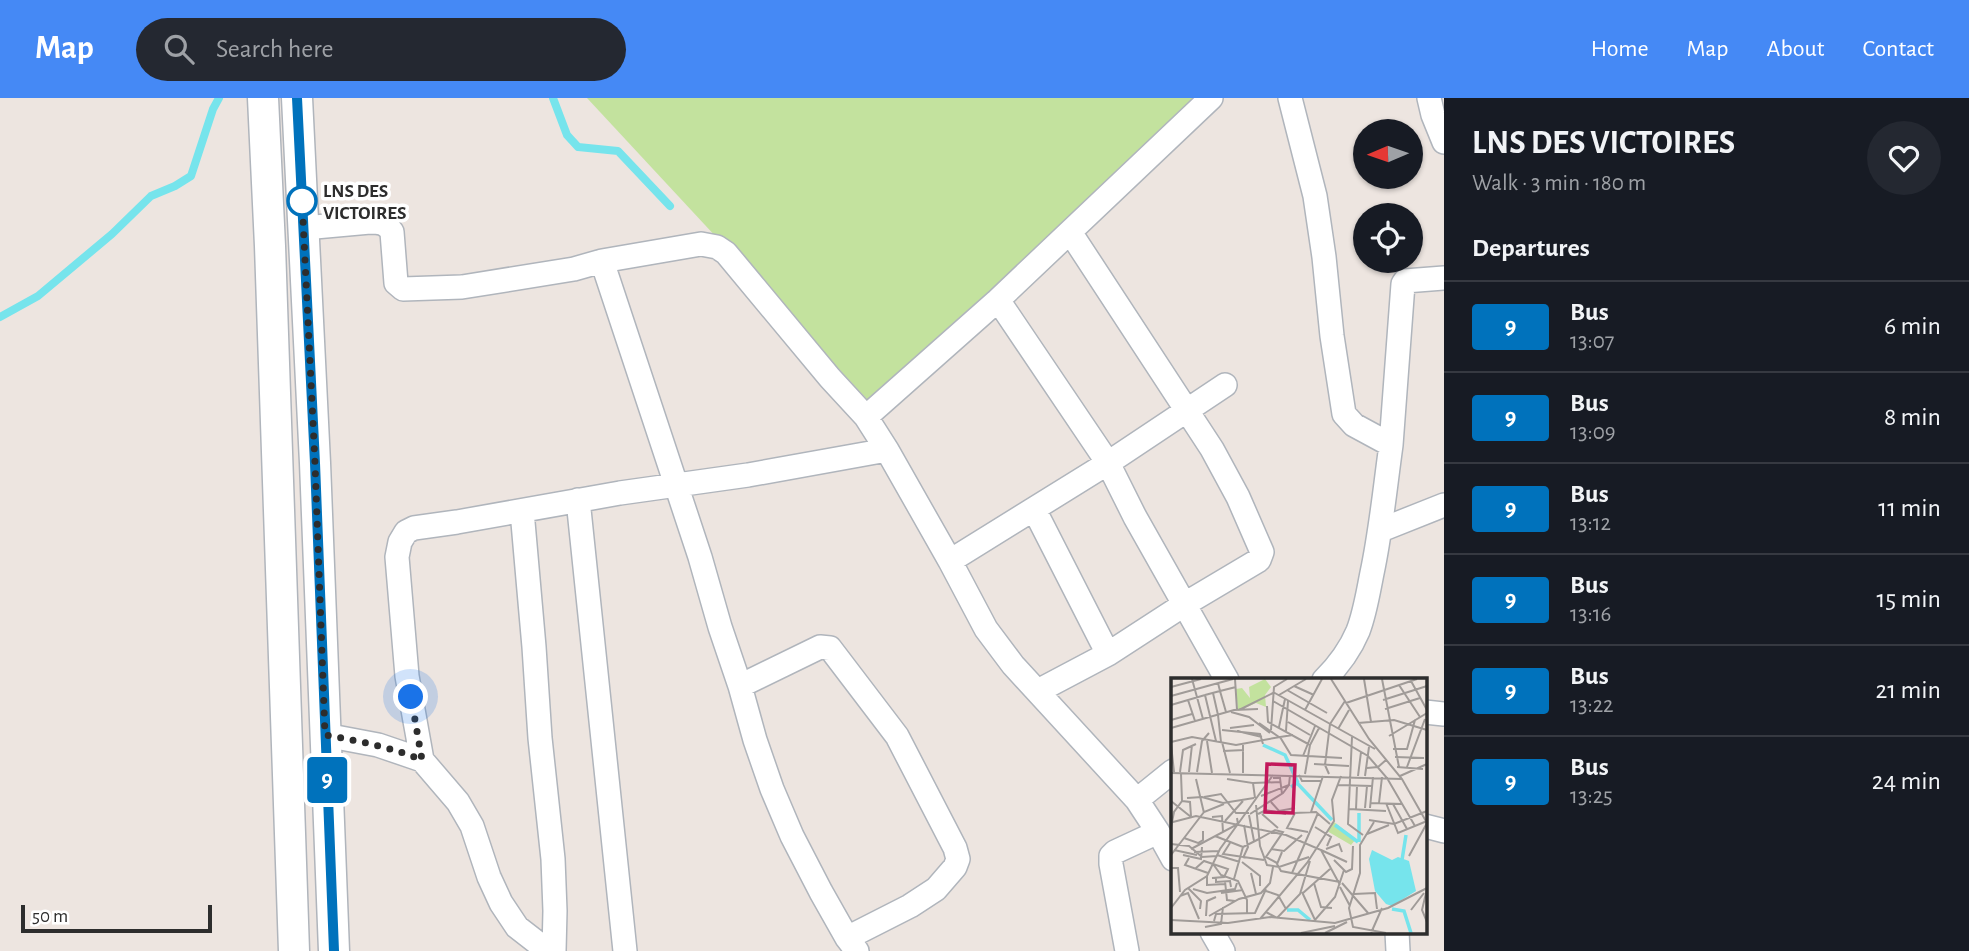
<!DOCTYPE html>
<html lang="en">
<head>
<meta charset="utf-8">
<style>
	:root { --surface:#171b24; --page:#242831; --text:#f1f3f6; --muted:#9ea1a6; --line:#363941; --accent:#4589f5 }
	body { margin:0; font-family:"Alegreya Sans",sans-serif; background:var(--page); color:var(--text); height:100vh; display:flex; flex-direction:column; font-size:26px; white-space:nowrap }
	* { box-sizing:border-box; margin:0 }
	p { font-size:23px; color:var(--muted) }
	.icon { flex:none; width:38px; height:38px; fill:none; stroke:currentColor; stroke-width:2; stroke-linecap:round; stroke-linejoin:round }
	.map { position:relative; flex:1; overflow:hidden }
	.details { display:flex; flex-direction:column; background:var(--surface); width:525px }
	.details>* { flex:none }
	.badge { padding:0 14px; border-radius:5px; font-size:24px; line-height:46px }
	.needle { width:46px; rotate:268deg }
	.controls { position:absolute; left:1353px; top:21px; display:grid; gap:14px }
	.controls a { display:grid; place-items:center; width:70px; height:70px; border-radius:50%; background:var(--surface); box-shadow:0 2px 5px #0004; font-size:35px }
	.scale { position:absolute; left:21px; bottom:18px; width:191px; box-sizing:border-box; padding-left:7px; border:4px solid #2d2d2d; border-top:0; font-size:19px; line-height:24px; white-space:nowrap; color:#2d2d2d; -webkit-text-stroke:5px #fff; paint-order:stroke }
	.you { position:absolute; width:35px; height:35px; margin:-18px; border:5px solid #fff; border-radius:50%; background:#1a73e8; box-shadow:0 0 0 10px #1a73e833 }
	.map>.badge { position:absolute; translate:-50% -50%; box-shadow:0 0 0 4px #fff }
	h2 { padding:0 28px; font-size:26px; line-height:63px }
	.round { display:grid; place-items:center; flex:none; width:74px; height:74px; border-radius:37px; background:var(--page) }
	.overview { display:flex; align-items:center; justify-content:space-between; height:119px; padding:0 28px }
	h1 { font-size:33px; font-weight:700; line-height:52px }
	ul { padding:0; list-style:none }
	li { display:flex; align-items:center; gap:21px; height:91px; padding:0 28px; border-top:2px solid var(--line) }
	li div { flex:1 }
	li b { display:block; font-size:26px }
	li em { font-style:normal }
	li .badge { min-width:77px; font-weight:700; text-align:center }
	header { display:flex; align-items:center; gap:42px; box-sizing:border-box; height:98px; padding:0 35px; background:var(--accent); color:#fff }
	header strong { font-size:33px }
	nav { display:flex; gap:38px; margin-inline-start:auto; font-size:24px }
	.search { width:490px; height:63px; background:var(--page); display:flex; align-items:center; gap:18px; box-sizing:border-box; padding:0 24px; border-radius:38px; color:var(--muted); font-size:26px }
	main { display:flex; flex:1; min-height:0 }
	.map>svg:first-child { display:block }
	.green { fill:#c3e29e }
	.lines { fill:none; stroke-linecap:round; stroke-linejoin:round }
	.stream { stroke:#76e4ec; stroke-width:8 }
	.minor-casing { stroke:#b0b5bc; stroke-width:26 }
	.tertiary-casing { stroke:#b0b5bc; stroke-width:33 }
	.minor { stroke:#fff; stroke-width:23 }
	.tertiary { stroke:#fff; stroke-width:30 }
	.line-casing { stroke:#fff; stroke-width:16 }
	.line { stroke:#0072bc; stroke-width:10 }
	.walk { stroke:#2d2d2d; stroke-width:7; stroke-dasharray:0 12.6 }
	.stop-dot { fill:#fff; stroke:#0072bc; stroke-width:3.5 }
	.labels { text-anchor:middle; stroke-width:7; stroke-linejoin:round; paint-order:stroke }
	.stop-label { font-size:19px; font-weight:bold; fill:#2d2d2d; stroke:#fff; text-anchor:start }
	.inset-river { fill:none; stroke:#76e4ec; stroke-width:3.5 }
	.inset-road { fill:none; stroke:#a09b98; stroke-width:2 }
	.view { fill:#c2185b; fill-opacity:0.15; stroke:#c2185b; stroke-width:3.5 }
	.inset-edge { fill:none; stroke:#2d2d2d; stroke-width:3.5 }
</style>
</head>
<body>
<header>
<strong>Map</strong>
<div class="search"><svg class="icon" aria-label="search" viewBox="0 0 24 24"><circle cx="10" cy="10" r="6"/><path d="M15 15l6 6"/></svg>Search here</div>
<nav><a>Home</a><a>Map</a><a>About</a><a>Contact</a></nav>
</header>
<main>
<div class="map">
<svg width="1444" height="853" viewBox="0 0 1444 853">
	<rect width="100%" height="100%" fill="#ede5e0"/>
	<path class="green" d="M587,0H1207L875,310Z"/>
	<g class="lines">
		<path class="stream" d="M553,0L567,37L578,49L618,53L670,108
			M0,219L38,198L112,136L151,98L175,88L191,78L213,11L219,0"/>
		<defs>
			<path id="minor" d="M1290,0L1315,98L1324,159L1332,238L1344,316L1354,327L1391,347C1385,390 1381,433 1372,475C1368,495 1365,515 1358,533C1350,552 1338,568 1324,582
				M1429,0L1433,17L1444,44
				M304,130L370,124C381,124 386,125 392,134L396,185L403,191L462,189L574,171L602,163L700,459L720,529L740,588L755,642L772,691L792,738L821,794L847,840L857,853
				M602,163L701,146L717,149L726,155L830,280L866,319L887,352L950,463L986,531L1013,567L1137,702L1158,734L1173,761
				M998,202L1108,365L1135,419L1227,582
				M866,319L998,202L1211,0
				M1391,347L1403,186L1405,183L1444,180
				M578,402L625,853
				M1034,411L1108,556
				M522,413L534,549L540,640L553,761L555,813L554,853
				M1381,432L1444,407
				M950,463L1108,365L1225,287
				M740,588L820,549L830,550L897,638L955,750L958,761L955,769L936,791L910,808L847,840
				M1038,593L1108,556L1185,506L1259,462L1262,454L1238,399L1212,351L1070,134
				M1425,614L1444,616
				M325,637L378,647L422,662L458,704L472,728L489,779L501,805L517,829L548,853
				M422,662L407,578L397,459L400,444L406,434L414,430L457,424L620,395L748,377L887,352
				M1137,702L1173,673
				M1425,728L1444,733
				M1212,834L1223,853
				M1397,834L1398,853
				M1127,853L1111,766V758L1115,754L1158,734"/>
			<path id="tertiary" d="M263,0L270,148L294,853
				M297,0L315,365L334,853"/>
		</defs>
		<use href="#minor" class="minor-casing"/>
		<use href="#tertiary" class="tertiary-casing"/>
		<use href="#minor" class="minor"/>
		<use href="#tertiary" class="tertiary"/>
	</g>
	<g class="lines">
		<defs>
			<path id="line" d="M297,0L315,365L334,853"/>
		</defs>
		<use href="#line" class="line-casing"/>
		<use href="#line" class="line"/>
		<path class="walk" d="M302,103V101L315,365L325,637C358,643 391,649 422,662L411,599"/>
	</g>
	<circle class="stop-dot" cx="302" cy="103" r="14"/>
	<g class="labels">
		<g class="stop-label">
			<text x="323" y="99">LNS DES<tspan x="323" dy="22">VICTOIRES</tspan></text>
		</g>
	</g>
	<g transform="translate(1171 580)">
		<rect width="256" height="256" fill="#ede5e0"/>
		<path d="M94,1L100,9L94,17L95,29L85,25L67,33L65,11L71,10L79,20L78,9ZM163,144L185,161L180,167L156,153Z" fill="#c3e29e"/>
		<path d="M201,172L221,182L227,179L238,183L245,213L221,228L215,226L204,213L198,181Z" fill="#76e4ec"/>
		<path class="inset-river" d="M92,67L114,77L127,105M120,109L126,105L161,142M188,135V164M164,147L187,164M231,182L235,157M221,231L233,233L240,255M116,232H127L139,242"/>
		<path class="inset-road" d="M21,1L32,41M64,1L66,32M160,1L198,61L231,101L256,145M193,1L200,44M211,1L228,89M240,3L256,32M228,7L249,39M123,8L143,17M0,9L30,1M116,12L156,35M102,14L204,71M42,15L47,37M34,17L49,13L47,5M108,17L135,1M0,18L62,1M17,22L24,43M212,22L256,8M102,23L197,78L216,100L244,148M175,25L246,1M0,27L34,17L45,63M96,28L97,44L139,67M214,31L249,20M68,32L102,15M134,32L151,1M55,34L49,13L65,9M60,34L78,39L99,55M47,37L50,64M0,42L21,36M117,44L139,57M88,45L108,59M187,45L223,42L256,52M108,49L114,21M0,50L63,32L87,31M59,50L83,47M167,51L178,32M51,52L89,56L92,66M100,52L103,9L116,1M66,53L91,59M115,53L117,23M122,57L109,59L120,77L171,80M218,58L256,35M181,59L177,146L192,157M36,63L41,95M0,64L21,59L65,67L109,59M51,64L59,95M0,66L3,94M222,71H236L244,42M52,73L73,72M132,78L144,48M224,79L253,80M143,86L178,88M226,89L252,91M236,89L254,41M196,90L207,89L215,82M9,94L12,72L25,66M18,94L21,67M26,94L31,63L38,55M0,95L231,101M72,95V66M134,96L139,67L148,50M158,96L154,87L159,46L174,23M128,97L131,103H150M187,98L190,74M194,98L198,69M229,98L256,86M102,100H109L111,116M25,101L33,135M56,101L82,105L84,120M82,105L110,104M167,107L201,108M90,118L118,107L119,97M33,119L50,116L65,135H78M16,120L31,119L52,125L83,120M0,123L20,139M11,123L19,124L20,138M100,124L108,133L124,130M200,125L231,126M208,125L211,99M215,125L227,155L256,143M222,126L236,151M85,127L89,168L96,187L108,189L138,179M194,130L196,108M199,130L202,99M178,131L215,133M185,131L186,108M140,134L152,98M79,136L112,115L118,107M87,136L95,132L115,136M91,136L107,150M78,137L83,163M41,139L51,138L52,154M198,142L223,146L256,133M54,143L72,123M2,144L25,138L115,157L150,172L169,207M203,144L189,167V195L178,230L182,249L215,255M0,149L3,134L11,123L10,96M144,149L160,159L156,168M137,154L116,150L124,135L145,134L159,146M196,156L218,147M44,158L72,169M13,160L27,165L32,162V153M88,161L104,152L112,154L95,179L106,185M59,165L52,176L93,182M0,166L18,168L31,179L46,178M20,171L67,146L66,140M100,171L113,173L131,157M155,171L168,166L171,174M3,172L26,177M150,172L176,184M23,174L48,173M111,174L106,186L110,193L169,204M0,177L33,134L53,126M12,177L30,181L31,169M46,177L69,184M238,178L256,145M18,180L14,187L37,195M72,180L77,169L73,147M163,182L175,194L181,191L182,168M71,184L89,198V208M42,186L50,197L67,203L76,222V235M0,190H7L9,214M25,190L33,183L57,191L53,199L41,200M80,195L85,216M121,195L147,135M36,198V207L54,206M45,200V204L59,203L60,209M63,201L72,169L88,161M54,203L56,222L64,223M143,205L150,229L161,230M171,205L197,235M169,209L179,228M17,210L30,223L29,231M22,211L36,215L64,211L66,205M256,211L251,232L256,244M95,213L107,217L115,231M131,214L144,242L164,219L173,192M50,215L72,212M132,215L159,191M183,216L204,215L206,231M9,218L17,215L28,241M0,230L14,212L36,198L49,171L102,97M240,232L253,215M95,234L106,240L129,216L139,183M35,238L36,223L45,219M38,238L68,221L90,215L99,205L102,189M89,241L136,185L163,143L161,122L170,98M0,242L57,245L99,239L164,245L217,230L256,210M43,243L45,236L84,235L95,211M34,249L50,246L52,229M130,255L164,248M154,255L176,244M200,255L211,230"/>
		<path class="view" d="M96,86L124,87L122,135L94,134Z"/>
		<rect width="256" height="256" class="inset-edge"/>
	</g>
</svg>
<div class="controls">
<a><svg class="needle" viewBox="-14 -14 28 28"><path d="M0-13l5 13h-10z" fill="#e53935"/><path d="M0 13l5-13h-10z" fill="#9ea1a6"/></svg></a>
<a><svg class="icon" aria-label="locate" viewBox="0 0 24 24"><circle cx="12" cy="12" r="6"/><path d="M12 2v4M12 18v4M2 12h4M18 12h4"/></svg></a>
</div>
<div class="scale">50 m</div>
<div class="you" style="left:411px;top:599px"></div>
<b class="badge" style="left:327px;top:682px;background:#0072bc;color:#fff">9</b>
</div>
<section class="details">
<div class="overview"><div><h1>LNS DES VICTOIRES</h1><p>Walk · 3 min · 180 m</p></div><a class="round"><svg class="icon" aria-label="heart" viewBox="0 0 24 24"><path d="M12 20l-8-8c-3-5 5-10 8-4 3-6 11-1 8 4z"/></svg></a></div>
<h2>Departures</h2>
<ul>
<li><span class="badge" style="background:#0072bc;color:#fff">9</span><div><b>Bus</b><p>13:07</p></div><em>6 min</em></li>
<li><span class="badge" style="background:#0072bc;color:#fff">9</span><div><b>Bus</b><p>13:09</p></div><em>8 min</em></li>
<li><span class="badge" style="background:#0072bc;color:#fff">9</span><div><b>Bus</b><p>13:12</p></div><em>11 min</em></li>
<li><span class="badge" style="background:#0072bc;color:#fff">9</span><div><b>Bus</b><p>13:16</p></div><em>15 min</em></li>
<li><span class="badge" style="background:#0072bc;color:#fff">9</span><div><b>Bus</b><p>13:22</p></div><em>21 min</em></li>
<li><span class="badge" style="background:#0072bc;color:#fff">9</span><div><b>Bus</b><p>13:25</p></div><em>24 min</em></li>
</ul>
</section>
</main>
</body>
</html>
